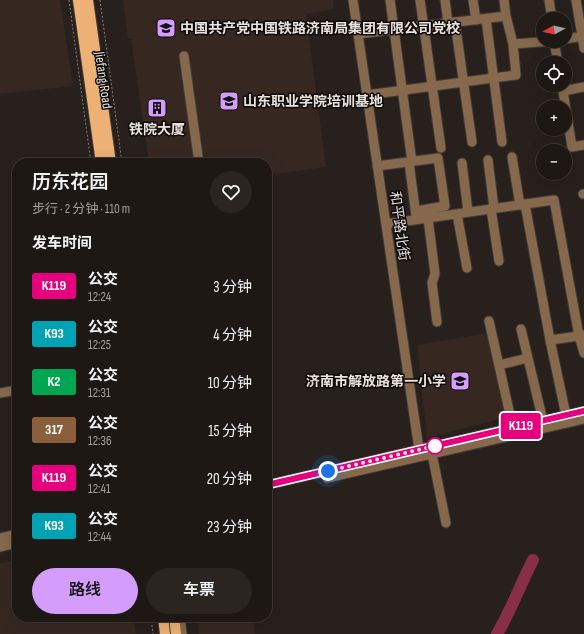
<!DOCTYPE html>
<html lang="zh">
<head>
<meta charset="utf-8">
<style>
	:root { --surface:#1e1815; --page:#2b2522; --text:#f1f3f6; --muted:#a1a0a0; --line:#3c3734; --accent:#d49cfb }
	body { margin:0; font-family:"Sofia Sans Condensed","Noto Sans SC",sans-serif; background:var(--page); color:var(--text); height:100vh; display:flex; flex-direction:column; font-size:15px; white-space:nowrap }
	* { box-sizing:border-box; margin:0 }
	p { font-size:13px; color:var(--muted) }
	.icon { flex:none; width:22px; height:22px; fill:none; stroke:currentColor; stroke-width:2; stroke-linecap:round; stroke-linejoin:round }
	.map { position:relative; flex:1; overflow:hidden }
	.panel { position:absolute; left:12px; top:158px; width:260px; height:464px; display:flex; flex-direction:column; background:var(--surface); border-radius:16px; box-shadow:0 4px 16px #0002,0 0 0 1px var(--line) }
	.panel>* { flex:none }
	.badge { padding:0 8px; border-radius:3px; font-size:14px; line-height:26px }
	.needle { width:26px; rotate:262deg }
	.tools { position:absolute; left:536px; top:12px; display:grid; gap:8px }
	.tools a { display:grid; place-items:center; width:36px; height:36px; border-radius:50%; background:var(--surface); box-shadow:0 4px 16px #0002,0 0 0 1px var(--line); font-size:20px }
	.you { position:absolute; width:20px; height:20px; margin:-10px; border:3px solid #fff; border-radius:50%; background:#1a73e8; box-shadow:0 0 0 6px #1a73e833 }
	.map>.badge { position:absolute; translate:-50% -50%; box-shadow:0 0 0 2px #fff }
	h2 { padding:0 20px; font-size:15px; line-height:36px }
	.round { display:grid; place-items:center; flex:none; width:42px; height:42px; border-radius:21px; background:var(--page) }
	.summary { display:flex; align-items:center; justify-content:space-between; height:68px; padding:0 20px }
	h1 { font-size:19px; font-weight:600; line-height:30px }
	.cta { display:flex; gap:8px; margin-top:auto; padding:8px 20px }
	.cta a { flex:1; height:46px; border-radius:24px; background:var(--accent); color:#111; font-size:16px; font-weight:600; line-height:46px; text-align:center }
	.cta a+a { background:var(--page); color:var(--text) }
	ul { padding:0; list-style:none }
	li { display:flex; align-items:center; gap:12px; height:48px; padding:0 20px }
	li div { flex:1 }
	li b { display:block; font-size:15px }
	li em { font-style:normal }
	li .badge { min-width:44px; font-weight:700; text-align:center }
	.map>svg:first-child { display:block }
	.built { fill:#362721 }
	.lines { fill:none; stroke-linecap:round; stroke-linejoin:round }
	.river { stroke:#882f47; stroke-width:12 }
	.minor-casing { stroke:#433b37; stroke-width:11 }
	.major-casing { stroke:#433b37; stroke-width:12 }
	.path { stroke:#867f7b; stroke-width:1; stroke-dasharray:2 2; stroke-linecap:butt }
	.minor { stroke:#86694d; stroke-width:9 }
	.major { stroke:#edb075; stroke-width:10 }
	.line-casing { stroke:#fff; stroke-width:9 }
	.line { stroke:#e6007e; stroke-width:6 }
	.walk { stroke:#e9e3e0; stroke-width:4; stroke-dasharray:0 7.2 }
	.stop-dot { fill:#fff; stroke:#e6007e; stroke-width:2 }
	.labels { text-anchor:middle; stroke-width:3; stroke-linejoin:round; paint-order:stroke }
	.poi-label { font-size:14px; font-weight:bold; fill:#e9e3e0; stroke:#0e0a09; text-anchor:start }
	.street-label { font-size:14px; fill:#e9e3e0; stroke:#0e0a09 }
</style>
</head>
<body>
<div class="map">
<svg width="584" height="634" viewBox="0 0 584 634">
	<rect width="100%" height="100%" fill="#28201c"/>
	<path class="built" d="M0,0H60L73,86L0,94Z
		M123,0H333L334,9L306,14L326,167L267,175V163H149L131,39H128Z
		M487,333L507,417L427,438L417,345Z
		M17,560V617H133L136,634H0V563Z
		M197,617H253L255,634H199Z"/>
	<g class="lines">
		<path class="river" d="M497,634C511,611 520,585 533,560"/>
		<defs>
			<path id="minor" d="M353,0L420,456
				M390,0L412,162
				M420,0L441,148
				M445,0L448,23
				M473,0L476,20
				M504,0L506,16
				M549,0L552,19
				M576,0L584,48
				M486,19L502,142
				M455,22L472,142
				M358,34L506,16L513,44
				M565,39L584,36
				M554,41L558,63
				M184,56L199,163
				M562,85L572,147L584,145
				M563,91L584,87
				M367,95L516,75L513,44L553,41
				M512,157L520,205
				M488,160L494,208
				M409,162L416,216
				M462,163L468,212
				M377,166L438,158L445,206L416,211
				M583,194H584
				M525,204L550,340
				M491,209L499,261
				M457,214L467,268
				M428,218L435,274L432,283L437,322
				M386,224L554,200L579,336L584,335
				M489,321L513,428
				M521,329L543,421
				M499,365L528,358
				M0,393L17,390
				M566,415L550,340L579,336L584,353
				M432,454L446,523
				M327,478L584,419
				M267,485L584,411
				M0,538L17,534
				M0,547L17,543
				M180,617L182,634"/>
			<path id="major" d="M78,0L101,163
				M88,0L111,163
				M163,617L165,634
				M174,617L176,634"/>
		</defs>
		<use href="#minor" class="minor-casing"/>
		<use href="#major" class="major-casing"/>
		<path class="path" d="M69,0L91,163
			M100,0L122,163
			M151,617L153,634"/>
		<use href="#minor" class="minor"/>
		<use href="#major" class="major"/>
	</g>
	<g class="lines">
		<defs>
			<path id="line" d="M267,485L584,411"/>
		</defs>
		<use href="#line" class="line-casing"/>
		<use href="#line" class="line"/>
		<path class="walk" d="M328,471L435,446"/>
	</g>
	<defs>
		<symbol id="school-square" viewBox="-11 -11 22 22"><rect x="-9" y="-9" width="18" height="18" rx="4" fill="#d49cfb" stroke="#0e0a09"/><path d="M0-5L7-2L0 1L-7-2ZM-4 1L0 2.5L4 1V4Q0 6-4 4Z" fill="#111"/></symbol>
		<symbol id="university-square" viewBox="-11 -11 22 22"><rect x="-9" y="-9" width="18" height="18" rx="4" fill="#d49cfb" stroke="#0e0a09"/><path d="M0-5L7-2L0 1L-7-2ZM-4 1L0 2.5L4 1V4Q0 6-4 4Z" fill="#111"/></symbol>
		<symbol id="building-square" viewBox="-11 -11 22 22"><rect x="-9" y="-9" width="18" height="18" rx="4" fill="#d49cfb" stroke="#0e0a09"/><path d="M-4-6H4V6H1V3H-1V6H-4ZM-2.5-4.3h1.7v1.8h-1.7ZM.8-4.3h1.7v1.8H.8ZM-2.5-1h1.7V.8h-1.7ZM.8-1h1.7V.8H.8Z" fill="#111"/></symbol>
	</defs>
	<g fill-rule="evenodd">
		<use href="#school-square" x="155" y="17" width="22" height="22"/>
		<use href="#university-square" x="218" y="90" width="22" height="22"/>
		<use href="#building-square" x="146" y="97" width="22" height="22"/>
		<use href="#school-square" x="449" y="370" width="22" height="22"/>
	</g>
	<circle class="stop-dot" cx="435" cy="446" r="8"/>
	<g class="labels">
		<g class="poi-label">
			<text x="180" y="33">中国共产党中国铁路济南局集团有限公司党校</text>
			<text x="243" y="106">山东职业学院培训基地</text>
			<text x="157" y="134" text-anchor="middle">铁院大厦</text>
			<text x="446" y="386" text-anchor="end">济南市解放路第一小学</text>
		</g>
		<g class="street-label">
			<text transform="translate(104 80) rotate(82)" y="5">Jiefang Road</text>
			<text transform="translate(400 226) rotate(82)" y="5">和平路北街</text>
		</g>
	</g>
</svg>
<div class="tools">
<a><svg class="needle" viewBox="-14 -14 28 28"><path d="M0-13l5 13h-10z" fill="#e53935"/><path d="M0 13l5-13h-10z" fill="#a1a0a0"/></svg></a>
<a><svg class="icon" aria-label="locate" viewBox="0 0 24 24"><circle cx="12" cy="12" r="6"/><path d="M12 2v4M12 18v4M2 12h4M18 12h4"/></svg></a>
<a>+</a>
<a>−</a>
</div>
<div class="you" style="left:328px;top:471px"></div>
<b class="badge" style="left:521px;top:426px;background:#e6007e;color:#fff">K119</b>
<section class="panel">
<div class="summary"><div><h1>历东花园</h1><p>步行 · 2 分钟 · 110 m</p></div><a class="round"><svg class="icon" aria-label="heart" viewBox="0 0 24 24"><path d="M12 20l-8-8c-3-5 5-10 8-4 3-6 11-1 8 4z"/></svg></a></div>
<h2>发车时间</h2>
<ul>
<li><span class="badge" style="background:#e6007e;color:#fff">K119</span><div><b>公交</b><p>12:24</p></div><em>3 分钟</em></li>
<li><span class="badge" style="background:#00a3b4;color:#fff">K93</span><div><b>公交</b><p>12:25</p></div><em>4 分钟</em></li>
<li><span class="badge" style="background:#00a651;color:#fff">K2</span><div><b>公交</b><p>12:31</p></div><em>10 分钟</em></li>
<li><span class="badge" style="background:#8b5e3c;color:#fff">317</span><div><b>公交</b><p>12:36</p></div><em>15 分钟</em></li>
<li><span class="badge" style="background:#e6007e;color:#fff">K119</span><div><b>公交</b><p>12:41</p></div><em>20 分钟</em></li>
<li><span class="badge" style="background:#00a3b4;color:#fff">K93</span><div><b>公交</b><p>12:44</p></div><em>23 分钟</em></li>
</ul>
<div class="cta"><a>路线</a><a>车票</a></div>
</section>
</div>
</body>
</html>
